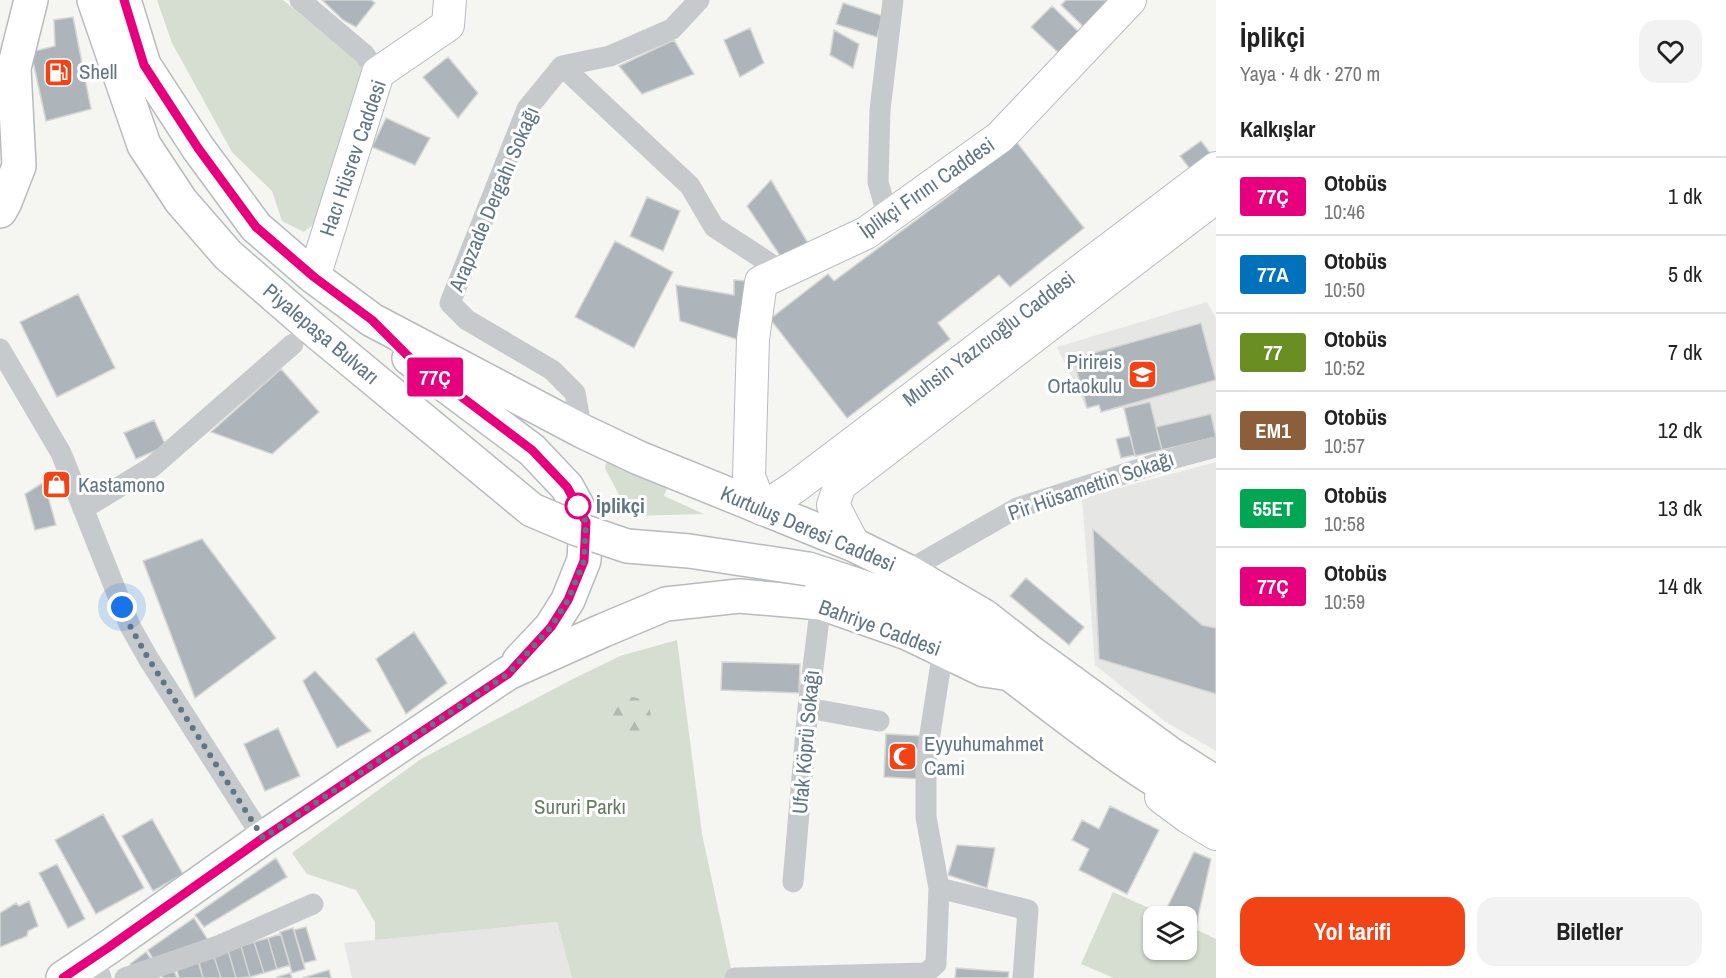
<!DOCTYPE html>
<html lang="tr">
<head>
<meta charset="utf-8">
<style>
	:root { --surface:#fff; --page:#f2f2f2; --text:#222; --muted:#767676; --line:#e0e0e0; --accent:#f14315 }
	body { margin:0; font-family:"Archivo Narrow",sans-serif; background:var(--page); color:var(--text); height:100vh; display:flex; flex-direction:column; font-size:22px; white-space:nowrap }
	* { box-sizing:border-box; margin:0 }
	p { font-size:20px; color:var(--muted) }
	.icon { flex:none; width:33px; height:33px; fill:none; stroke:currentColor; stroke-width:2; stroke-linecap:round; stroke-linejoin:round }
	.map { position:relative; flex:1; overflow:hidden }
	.side { display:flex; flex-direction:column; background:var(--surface); width:510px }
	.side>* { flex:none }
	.badge { padding:0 12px; border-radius:4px; font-size:21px; line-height:39px }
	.buttons { position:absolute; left:1143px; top:906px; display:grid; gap:12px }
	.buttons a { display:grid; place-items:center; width:54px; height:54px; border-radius:12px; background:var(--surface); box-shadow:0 2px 4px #0004; font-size:30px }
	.you { position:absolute; width:30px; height:30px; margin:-15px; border:4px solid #fff; border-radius:50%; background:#1a73e8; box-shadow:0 0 0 9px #1a73e833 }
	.map>.badge { position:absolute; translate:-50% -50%; box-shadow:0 0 0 3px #fff }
	h2 { padding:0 24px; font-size:22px; line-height:54px }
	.round { display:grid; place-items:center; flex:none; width:63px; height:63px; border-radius:18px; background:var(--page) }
	.overview { display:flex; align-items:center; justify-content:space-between; height:102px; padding:0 24px }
	h1 { font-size:28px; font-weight:800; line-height:45px }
	.cta { display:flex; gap:12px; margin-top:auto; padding:12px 24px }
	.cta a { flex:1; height:69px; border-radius:18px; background:var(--accent); color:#fff; font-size:24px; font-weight:800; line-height:69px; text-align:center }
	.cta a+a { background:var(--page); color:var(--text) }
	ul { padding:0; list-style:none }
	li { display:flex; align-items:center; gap:18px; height:78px; padding:0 24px; border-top:2px solid var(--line) }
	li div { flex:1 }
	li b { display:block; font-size:22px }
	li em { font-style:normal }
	li .badge { min-width:66px; font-weight:700; text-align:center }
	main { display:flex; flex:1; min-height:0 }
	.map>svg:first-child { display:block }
	.built { fill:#e6e6e4 }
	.green { fill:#d6ddd1 }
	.forest { fill:url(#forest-firs) }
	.building { fill:#adb5ba; stroke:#d6d6d4; stroke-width:1.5 }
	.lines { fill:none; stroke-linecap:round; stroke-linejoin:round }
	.secondary-casing { stroke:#b6bcc0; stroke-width:34 }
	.primary-casing { stroke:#b7bbbe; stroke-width:36 }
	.street { stroke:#c7cacd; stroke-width:21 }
	.secondary { stroke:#fff; stroke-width:32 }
	.primary { stroke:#fff; stroke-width:33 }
	.primary-bridge-casing { stroke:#b7bbbe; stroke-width:36; stroke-linecap:butt }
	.primary-bridge { stroke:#fff; stroke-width:33 }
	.line-casing { stroke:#fff; stroke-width:14 }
	.line { stroke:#e6007e; stroke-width:9 }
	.walk { stroke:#617684; stroke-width:6; stroke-dasharray:0 10.8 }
	.stop-dot { fill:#fff; stroke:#e6007e; stroke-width:3 }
	.labels { text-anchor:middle; stroke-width:6; stroke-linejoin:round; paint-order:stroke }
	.poi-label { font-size:21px; fill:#617684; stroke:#fff; text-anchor:start }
	.street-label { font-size:21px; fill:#617684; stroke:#fff }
	.stop-label { font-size:21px; font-weight:bold; fill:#617684; stroke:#fff; text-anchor:start }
	.park-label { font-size:21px; fill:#677b61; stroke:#fff }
</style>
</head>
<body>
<main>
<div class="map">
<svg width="1216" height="978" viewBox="0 0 1216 978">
	<defs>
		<pattern id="forest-firs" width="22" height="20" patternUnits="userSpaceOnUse" patternTransform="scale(1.5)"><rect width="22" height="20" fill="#d6ddd1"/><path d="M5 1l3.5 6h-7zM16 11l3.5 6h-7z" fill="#b1b8af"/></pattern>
	</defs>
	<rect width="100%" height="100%" fill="#f5f5f1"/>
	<path class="built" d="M1207,302L1216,318V435L1211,414L1156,427L1150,402L1101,412L1099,405L1086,408L1057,347Z
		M1216,462V751L1166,722L1095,665L1082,498Z
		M557,922L572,978H352L344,943Z"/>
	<path class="green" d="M157,0H283L368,70L322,217L304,232L282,221L272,191L232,152L172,43Z
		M607,460L667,488L664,496L704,514L630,516L605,468Z
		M677,640L702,834L733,978H572L557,922L375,940V922L356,890L307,874L292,853L421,759L569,681L620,656Z
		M1113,892L1167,916H1154V950H1186L1187,925L1216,939V978H1114L1081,964Z"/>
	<path class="forest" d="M611 717a20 20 0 1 1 40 0a20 20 0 1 1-40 0Z"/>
	<path class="building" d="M322,0H371L375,3L356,27L343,20Z
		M1066,0H1121L1089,32L1061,5Z
		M843,3L883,16L877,37L836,24Z
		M1052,6L1083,36L1063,57L1031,27Z
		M73,17L91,109L46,121L31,52L55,46L54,20Z
		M750,28L764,63L740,77L724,40Z
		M834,30L859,44L853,68L830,55Z
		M674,40L694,74L642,94L619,66Z
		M448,57L478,93L458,118L423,77Z
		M386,118L430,138L415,165L372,147Z
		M1011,135L1084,228L1010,287L999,275L938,323L950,339L847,418L770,319L828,274L834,281L958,189L953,181Z
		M1201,141L1211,154L1190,169L1180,156Z
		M771,180L809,245L789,269L747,206Z
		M647,197L680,211L663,251L630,236Z
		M615,241L673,272L634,348L575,317Z
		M734,280L761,282L742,341L680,321L676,285L734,295Z
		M78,294L115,368L57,397L20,322Z
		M1201,323L1216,380L1101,412L1099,405L1087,408L1075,365L1088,361L1086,355Z
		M281,369L319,412L272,454L211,432Z
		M1150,402L1162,450L1135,456L1124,408Z
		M1211,414L1216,437L1162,450L1156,427Z
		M154,420L166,446L136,459L124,433Z
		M1130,436L1135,455L1121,458L1116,439Z
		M44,482L56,525L35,530L25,494Z
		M1093,529L1202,625L1216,628V694L1099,659Z
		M202,539L276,638L195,698L143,561Z
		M1026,578L1084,627L1069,645L1010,596Z
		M414,632L447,683L406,714L376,659Z
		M722,662L800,664L799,693L721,690Z
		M315,671L371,731L337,748L303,681Z
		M278,728L300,776L265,791L244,744Z
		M886,734L923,736L921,779L884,777Z
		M1110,806L1159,830L1127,894L1079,870L1089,849L1072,840L1082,820L1099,829Z
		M103,814L144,888L96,914L55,840Z
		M152,819L183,874L153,891L122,836Z
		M957,845L995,848L987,888L948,875Z
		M1194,852L1211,859L1195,930L1186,925V916H1173L1165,912Z
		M276,858L287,877L204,927L195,915Z
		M57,864L85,919L68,928L39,873Z
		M29,901L38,926L28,931L27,936L0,947V913L16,903L19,906Z
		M194,918L211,945L156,964L148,950Z
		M306,927L316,960L304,963L294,930Z
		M293,928L305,969L292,973L280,932Z
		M281,934L290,965L277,969L268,938Z
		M268,938L277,969L264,973L254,942Z
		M254,942L264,973L250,977L241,946Z
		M241,946L250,977L236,978L228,950Z
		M228,950L236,978H221L213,954Z
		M146,952L153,962L135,969L130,964Z
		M213,954L221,978H203L198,958Z
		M198,961L203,978H179L176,967Z
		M173,968L177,978H163L162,973Z
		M956,968L1009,972L1008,978H955Z
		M329,970L331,978H302Z
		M290,973L292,978H278L277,977Z"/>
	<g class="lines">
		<defs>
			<path id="secondary" d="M1130,0L1000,137L866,233L761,282L753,339L749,477L762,509L795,487L1216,168
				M314,277L378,73L448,25L450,0
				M854,545L833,505L840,485L1216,197
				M1161,797L1188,817L1216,834"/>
			<path id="primary" d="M94,0L144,145L181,201L228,255L312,328
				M124,0L144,65L198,148L256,227L314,277L372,320L582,431L639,458L854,545L907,571L984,616L1029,651L1172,755L1216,783
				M0,211L5,202L19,166L14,68L31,0
				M409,358L532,450L567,487L586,522L584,560L568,600L551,627L519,661
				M808,569C847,582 887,593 923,613C960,633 993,661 1027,687C1087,733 1148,781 1216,814
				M63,978L109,947L263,838L508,673L604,630L666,604L739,596L821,603L907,633L984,670L1011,674"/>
		</defs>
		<use href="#secondary" class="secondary-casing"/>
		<use href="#primary" class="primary-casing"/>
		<path class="street" d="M300,0L364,54L378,73
			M562,66L690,186L714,227L783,272
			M888,218L878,182L880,110L893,0
			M0,349L61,453L130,626L148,658L263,838
			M582,431L575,393L552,370L467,320L450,303L527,109L562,66L610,56L672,29L699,0
			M83,509L152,467L293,344
			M907,571L1017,508L1171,459L1216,447
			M943,650L926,760V817L939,888L1028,910L1023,978
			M808,708L879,721
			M793,882L808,708L821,603
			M94,957L101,978
			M125,978L218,946L313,904
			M735,978L926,973L936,964L939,888"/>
		<use href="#secondary" class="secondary"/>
		<use href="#primary" class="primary"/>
		<defs>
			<path id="primary-bridge" d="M312,328L532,510L577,529L627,546L689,551L808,569"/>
		</defs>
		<use href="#primary-bridge" class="primary-bridge-casing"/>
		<use href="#primary-bridge" class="primary-bridge"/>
	</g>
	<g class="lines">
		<defs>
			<path id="line" d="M63,978L109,947L263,838L508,674L551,627L568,600L584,561L586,522L567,487L532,450L410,358L372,320L314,277L256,227L198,148L144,65L124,0"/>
		</defs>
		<use href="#line" class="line-casing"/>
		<use href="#line" class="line"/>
		<path class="walk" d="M122,607L130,626L148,658L263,838L508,674L551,627L568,600L584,561L586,522L577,504L578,506"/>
	</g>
	<defs>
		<symbol id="fuel-square" viewBox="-11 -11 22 22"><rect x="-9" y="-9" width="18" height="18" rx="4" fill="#f14315" stroke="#fff"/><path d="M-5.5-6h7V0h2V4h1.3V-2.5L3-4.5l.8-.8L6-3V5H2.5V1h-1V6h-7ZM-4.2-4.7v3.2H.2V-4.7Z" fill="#fff"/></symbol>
		<symbol id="school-square" viewBox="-11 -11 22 22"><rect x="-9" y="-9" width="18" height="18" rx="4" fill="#f14315" stroke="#fff"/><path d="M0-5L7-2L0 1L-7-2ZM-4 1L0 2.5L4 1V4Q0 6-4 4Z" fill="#fff"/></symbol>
		<symbol id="shop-square" viewBox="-11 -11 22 22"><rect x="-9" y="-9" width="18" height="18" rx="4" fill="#f14315" stroke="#fff"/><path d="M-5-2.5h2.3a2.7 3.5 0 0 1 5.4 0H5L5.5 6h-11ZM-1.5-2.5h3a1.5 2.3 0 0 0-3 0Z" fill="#fff"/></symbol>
		<symbol id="mosque-square" viewBox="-11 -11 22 22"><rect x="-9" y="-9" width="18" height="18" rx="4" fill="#f14315" stroke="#fff"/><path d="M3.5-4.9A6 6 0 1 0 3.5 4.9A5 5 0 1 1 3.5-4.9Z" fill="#fff"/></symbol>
	</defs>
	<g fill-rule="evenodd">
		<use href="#fuel-square" x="42" y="56" width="33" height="33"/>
		<use href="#school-square" x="1126" y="358" width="33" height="33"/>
		<use href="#shop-square" x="40" y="468" width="33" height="33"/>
		<use href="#mosque-square" x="886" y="740" width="33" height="33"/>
	</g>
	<circle class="stop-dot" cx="578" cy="506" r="12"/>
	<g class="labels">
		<g class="poi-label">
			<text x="79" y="79">Shell</text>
			<text x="1122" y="369" text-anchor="end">Pirireis<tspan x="1122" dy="24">Ortaokulu</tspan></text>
			<text x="78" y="492">Kastamono</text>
			<text x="924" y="751">Eyyuhumahmet<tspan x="924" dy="24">Cami</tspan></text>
		</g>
		<g class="street-label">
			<text transform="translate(353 158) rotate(-71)" y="7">Hacı Hüsrev Caddesi</text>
			<text transform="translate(927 188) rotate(-35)" y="7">İplikçi Fırını Caddesi</text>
			<text transform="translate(494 199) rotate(-67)" y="7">Arapzade Dergahı Sokağı</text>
			<text transform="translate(321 334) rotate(40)" y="7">Piyalepaşa Bulvarı</text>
			<text transform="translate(989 339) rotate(-37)" y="7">Muhsin Yazıcıoğlu Caddesi</text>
			<text transform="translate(1091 486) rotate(-19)" y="7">Pir Hüsamettin Sokağı</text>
			<text transform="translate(808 529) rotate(23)" y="7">Kurtuluş Deresi Caddesi</text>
			<text transform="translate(880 628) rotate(20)" y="7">Bahriye Caddesi</text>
			<text transform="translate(806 742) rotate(-85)" y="7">Ufak Köprü Sokağı</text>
		</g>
		<g class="stop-label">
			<text x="596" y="513">İplikçi</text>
		</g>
		<g class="park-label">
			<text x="580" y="814">Sururi Parkı</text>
		</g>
	</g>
</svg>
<div class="buttons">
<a><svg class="icon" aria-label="layers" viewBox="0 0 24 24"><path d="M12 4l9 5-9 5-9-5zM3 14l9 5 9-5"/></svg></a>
</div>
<div class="you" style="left:122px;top:607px"></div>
<b class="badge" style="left:435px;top:377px;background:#e6007e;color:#fff">77Ç</b>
</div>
<section class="side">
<div class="overview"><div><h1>İplikçi</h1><p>Yaya · 4 dk · 270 m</p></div><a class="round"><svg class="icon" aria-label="heart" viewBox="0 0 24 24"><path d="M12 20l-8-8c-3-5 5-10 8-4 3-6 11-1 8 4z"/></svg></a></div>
<h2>Kalkışlar</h2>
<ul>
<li><span class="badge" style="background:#e6007e;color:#fff">77Ç</span><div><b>Otobüs</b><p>10:46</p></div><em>1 dk</em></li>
<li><span class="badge" style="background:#0072bc;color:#fff">77A</span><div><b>Otobüs</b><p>10:50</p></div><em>5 dk</em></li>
<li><span class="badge" style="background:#6b8e23;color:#fff">77</span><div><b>Otobüs</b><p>10:52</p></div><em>7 dk</em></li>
<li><span class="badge" style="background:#8b5e3c;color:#fff">EM1</span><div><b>Otobüs</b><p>10:57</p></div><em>12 dk</em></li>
<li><span class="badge" style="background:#00a651;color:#fff">55ET</span><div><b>Otobüs</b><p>10:58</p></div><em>13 dk</em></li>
<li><span class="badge" style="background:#e6007e;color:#fff">77Ç</span><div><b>Otobüs</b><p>10:59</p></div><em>14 dk</em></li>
</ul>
<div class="cta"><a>Yol tarifi</a><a>Biletler</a></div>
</section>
</main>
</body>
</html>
